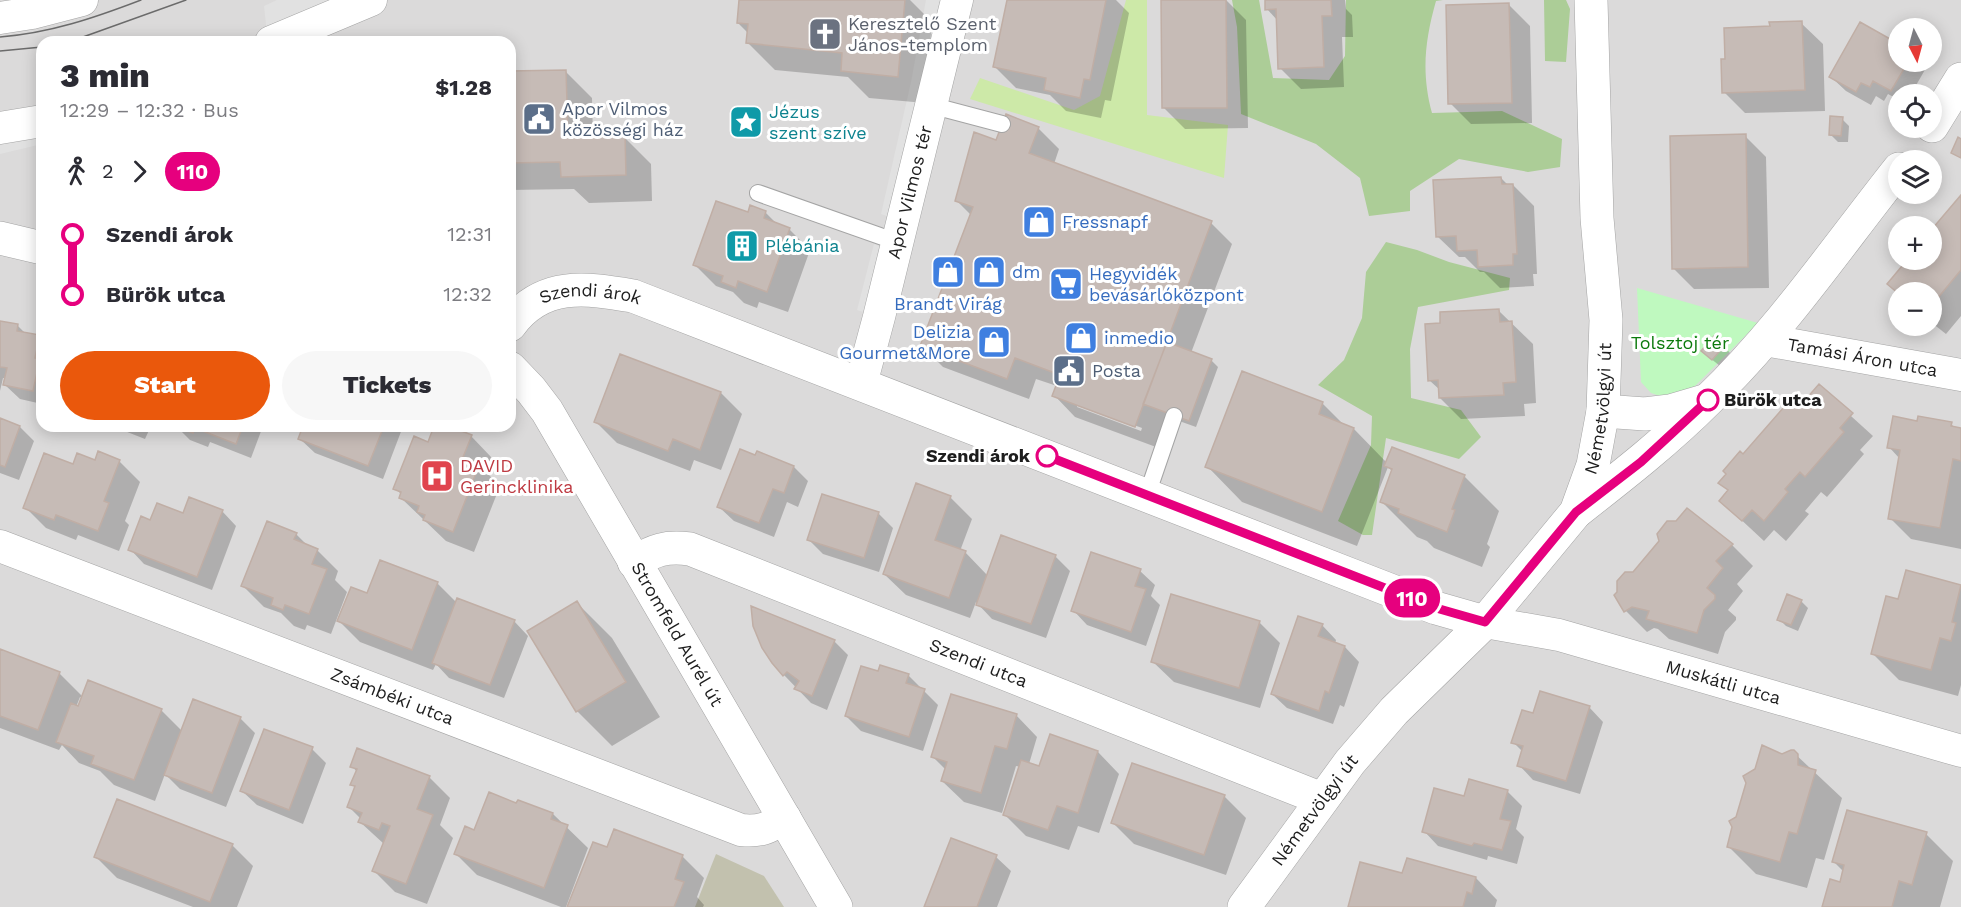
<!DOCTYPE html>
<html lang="en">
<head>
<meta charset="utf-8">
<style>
	:root { --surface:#fff; --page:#f7f7f7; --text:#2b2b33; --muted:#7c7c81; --accent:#ea580c }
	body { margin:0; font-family:"Work Sans",sans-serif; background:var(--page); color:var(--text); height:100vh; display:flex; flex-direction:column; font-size:22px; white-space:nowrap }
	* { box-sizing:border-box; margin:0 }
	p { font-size:20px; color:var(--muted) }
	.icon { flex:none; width:33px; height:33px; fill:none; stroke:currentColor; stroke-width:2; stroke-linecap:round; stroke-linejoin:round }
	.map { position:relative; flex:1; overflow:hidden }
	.sheet { position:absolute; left:36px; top:36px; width:480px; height:396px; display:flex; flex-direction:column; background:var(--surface); border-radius:18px; box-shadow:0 3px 15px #0003 }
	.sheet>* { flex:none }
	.badge { padding:0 12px; border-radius:20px; font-size:21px; line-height:39px }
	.needle { width:39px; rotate:174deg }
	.tools { position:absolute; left:1888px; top:18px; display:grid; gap:12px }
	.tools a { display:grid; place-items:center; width:54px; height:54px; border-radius:50%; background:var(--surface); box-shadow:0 3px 15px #0003; font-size:30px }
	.map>.badge { position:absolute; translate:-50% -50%; box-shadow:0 0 0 3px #fff }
	.legs { display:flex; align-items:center; gap:9px; height:66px; padding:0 24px; font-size:20px }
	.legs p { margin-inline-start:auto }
	.overview { display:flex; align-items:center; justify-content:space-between; height:102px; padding:0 24px }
	h1 { font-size:33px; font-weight:800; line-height:45px }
	.action { display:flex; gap:12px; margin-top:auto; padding:12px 24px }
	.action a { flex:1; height:69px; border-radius:36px; background:var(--accent); color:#fff; font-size:24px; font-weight:800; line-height:69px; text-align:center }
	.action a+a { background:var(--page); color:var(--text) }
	ul { padding:0 24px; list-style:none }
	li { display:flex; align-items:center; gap:21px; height:60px; font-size:22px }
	li i { display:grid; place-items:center; width:9px; height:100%; margin:0 8px; background:currentColor }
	li i::after { content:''; width:15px; height:15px; margin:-8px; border:4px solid; border-radius:50%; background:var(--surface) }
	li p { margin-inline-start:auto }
	li:first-child i { background:linear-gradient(#0000 50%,currentColor 0) }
	li:last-child i { background:linear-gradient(currentColor 50%,#0000 0) }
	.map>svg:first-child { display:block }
	.residential { fill:#dbdada; fill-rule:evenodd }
	.construction { fill:#c2c1ae }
	.grass { fill:#cde9a8 }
	.forest { fill:#accd97 }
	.park { fill:#bff9bf }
	.parking { fill:#e1e1e1 }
	.shadow { fill:#0003; fill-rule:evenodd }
	.building { fill:#c6bbb6; stroke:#c0aea5; stroke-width:1.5 }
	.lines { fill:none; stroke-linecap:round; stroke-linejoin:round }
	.service-casing { stroke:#a4a4a4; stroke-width:18 }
	.minor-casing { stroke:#a4a4a4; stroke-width:33 }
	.tertiary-casing { stroke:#a4a4a4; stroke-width:34 }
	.service { stroke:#fff; stroke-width:16 }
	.minor { stroke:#fff; stroke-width:32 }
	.tertiary { stroke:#fff; stroke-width:33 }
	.tram { stroke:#6b6b6b; stroke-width:1.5 }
	.line-1-casing { stroke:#fff; stroke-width:14 }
	.line-1 { stroke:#e6007e; stroke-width:9 }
	.stop-1-dot { fill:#fff; stroke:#e6007e; stroke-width:3 }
	.labels { text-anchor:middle; stroke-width:6; stroke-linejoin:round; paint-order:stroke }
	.worship-label { font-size:18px; fill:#5b616d; stroke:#fff; text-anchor:start }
	.service-label { font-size:18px; fill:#4e5e75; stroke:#fff; text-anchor:start }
	.culture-label { font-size:18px; fill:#0d838f; stroke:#fff; text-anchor:start }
	.street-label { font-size:18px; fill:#1d1d1d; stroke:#fff }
	.shop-label { font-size:18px; fill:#366cbe; stroke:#fff; text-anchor:start }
	.park-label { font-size:18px; fill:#0c7a0c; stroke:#fff }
	.stop-label { font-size:18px; font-weight:bold; fill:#1d1d1d; stroke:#fff; text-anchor:start }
	.health-label { font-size:18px; fill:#be3a42; stroke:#fff; text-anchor:start }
</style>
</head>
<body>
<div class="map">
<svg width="1961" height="907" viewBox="0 0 1961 907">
	<rect width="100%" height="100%" fill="#eee9e2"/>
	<path class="residential" d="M0,0H1961V907H0ZM1899,28H1932V62H1899ZM42,42H510V426H42ZM1899,94H1932V128H1899ZM1899,160H1932V194H1899ZM1899,226H1932V260H1899ZM1899,292H1932V326H1899Z"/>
	<path class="construction" d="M716,854L764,876L784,907H695Z"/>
	<path class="grass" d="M1126,0H1147V115L1228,125L1224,178L970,99L980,78L1074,110L1100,96Z"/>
	<path class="forest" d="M1232,0H1259L1273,78L1329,80L1345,56L1346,0H1443L1436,1C1425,40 1421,73 1432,113L1502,111L1562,139L1560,167L1528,172L1459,159L1410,191V211L1369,216L1360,178L1316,144L1241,114L1237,27Z
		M1544,0H1566L1570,9L1566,62L1545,61Z
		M1386,242L1417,250L1449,262L1510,278L1509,290L1418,307L1410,349L1411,398L1461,410L1481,437L1459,459L1386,438L1372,535H1363L1338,521L1371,445L1372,416L1318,385L1344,360L1362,318L1366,272Z"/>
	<path class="park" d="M1637,288L1758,323L1695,386L1677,395L1663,397L1651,393L1641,382Z"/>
	<path class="parking" d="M277,0H371L268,42L264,6Z
		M926,0H957L902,221L881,214L911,82Z
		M42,121V144L0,154V128Z
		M874,244L895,252L879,317L857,310Z"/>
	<path class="shadow" d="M740,0H910L932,22L925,103L869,98L848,77L775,70L748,43V33L738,23Z
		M1009,0H1116L1129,13L1111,101L1105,100L1101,118L1066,111L1050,95L1016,88L995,67Z
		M1184,0H1226L1246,20L1248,128L1185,129L1164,108Z
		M1266,0H1345L1346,9L1352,15L1353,37H1342L1344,87L1301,89L1280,68L1278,21L1267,9Z
		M1509,5L1530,26L1532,123L1471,124L1450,103Z
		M1801,23L1823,44L1825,111L1745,113L1724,92L1726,60L1771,28Z
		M361,40H377L381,42H358Z
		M1899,46V62H1920L1926,68L1911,94H1899V100L1888,94L1884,101L1876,96L1871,105L1846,91L1831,77Z
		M565,71L592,98L593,138L624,137L651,164L652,201L589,203L574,189L510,190V72Z
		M1842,119L1849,126L1848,142H1838L1831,135Z
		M1038,128L1059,149L1054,164L1211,223L1232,244L1191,353L1211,360L1218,367L1196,427L1168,417L1156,447L1075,417L1054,395L1057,386L1036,379L1029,399L943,367L922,346L971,215L957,201L997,142ZM1077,404L1142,428L1141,431L1077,407Z
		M1745,136L1766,157L1769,288L1694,289L1673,268Z
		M1501,178L1508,185H1513L1534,206L1537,274H1533L1534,286L1500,288L1484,272H1480L1465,257H1459L1437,236Z
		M1961,197V316L1946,334L1932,323V292H1899L1889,283L1909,260H1932V232Z
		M765,212L778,225L789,229L810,250L788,312L759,302L757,308L744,303L733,292L716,286L695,265L749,214Z
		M1499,311L1533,344L1536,403L1524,404L1525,416L1461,419L1440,398V390L1429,380L1442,324Z
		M0,324L17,325L26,334L39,337L42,339V404L20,399L5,385L6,378H3L0,391Z
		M1724,346L1730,353L1720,366L1710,358Z
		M621,356L721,393L742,414L721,470L694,460L690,471L617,443L596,422Z
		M1243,373L1323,404L1345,426L1354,429L1387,463L1464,476L1499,511L1487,544L1490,547L1482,567L1434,548L1427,541L1417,537L1382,502L1393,472L1388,467L1357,546L1242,502L1207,466Z
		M1819,387L1873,436L1860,450L1864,454L1827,497L1821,492L1805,511L1809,514L1786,541L1774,530L1764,541L1721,501L1729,491L1720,483L1743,456L1806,401Z
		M0,419L20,427L34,441L19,480L0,473Z
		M1918,422L1951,424L1955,428L1961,429V549L1911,539L1890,518L1900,459L1889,447Z
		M112,426H128L137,429L138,427L137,426H151L145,439Z
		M176,426H263L251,458L210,442L208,447L190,440Z
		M305,426H400L402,429L383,479L315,453L300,439Z
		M436,426H444L471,436L492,458L486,472L500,486L474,552L446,541L401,498L402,495L395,488L429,444Z
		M756,456L794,467L808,481L798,507L787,502L774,537L734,521L719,507Z
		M95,461H119L140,482L125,521L129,525L119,551L78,535L76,540L46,528L25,507L74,466Z
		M823,495L879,514L893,528L879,572L823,554L808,539Z
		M950,497L972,519L960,551L965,552L988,576L1055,556L1070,571L1046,638L992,619L976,602L970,618L906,595L884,574Z
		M222,511L236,526L212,590L144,564L130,549L151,522L184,515Z
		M296,534L309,547L317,550L338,571L335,580L347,592L331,634L307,625L305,630L294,626L281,613L264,607L243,586Z
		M1732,545L1753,566L1737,584L1743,591L1728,610L1736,617V620L1725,632L1718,654L1669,639L1658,629L1654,628L1647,632L1626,611L1633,573Z
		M1092,554L1140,571L1155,585L1151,596L1160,605L1146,646L1087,625L1073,610Z
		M1907,572L1961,586V685L1958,696L1899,680L1872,653L1899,601Z
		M437,583L457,603L514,621L528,636L504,698L449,678L436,664L433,670L360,642L339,621L368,595Z
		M1801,601L1808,608L1798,631L1786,626L1779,619Z
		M577,603L612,638L660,717L612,746L577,711Z
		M1259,622L1280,643L1260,708L1174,682L1152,661Z
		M1322,625L1336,640L1335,644L1345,647L1359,662L1344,707L1340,705L1333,724L1287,708L1272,694Z
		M834,641L848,655L827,710L811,703L784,675L763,648Z
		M0,651L59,673L83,697L161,710L182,731L240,718L255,733L226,807L180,789L165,774L155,801L114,785L100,771L79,763L62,745L59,750L0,728ZM80,697L83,698L79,707H76Z
		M879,673L908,675L938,705L923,751L861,731L846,716Z
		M1589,707L1603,722L1580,794L1533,780L1519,765L1523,752L1513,742L1534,715Z
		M1016,715L1037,737L1029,764L1040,768L1098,752L1119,774L1099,833L1078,826L1069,850L1026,836L1005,815L1021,767L1016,766L1002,813L964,802L942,781L946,770L933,757Z
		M312,749L326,763L303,824L257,805L242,791Z
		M1793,752L1842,798L1824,860L1816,858L1807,888L1756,874L1729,847L1737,818L1782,756Z
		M352,766L429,777L450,798L440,825L453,838L427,904L395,892L374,871L384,844L360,822L361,819L349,807L356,788L352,785L357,772Z
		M1470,781L1508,792L1522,806L1516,829L1524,837L1517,864L1488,856L1487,860L1438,846L1424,831L1465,798Z
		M1224,796L1246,818L1226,875L1134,844L1113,823Z
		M519,801L553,814L588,848L566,907H561L477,875L456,854L475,832L517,805Z
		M615,831L683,857L704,878L697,897L704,905L703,907H569L608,849Z
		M1926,834L1953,861L1940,907H1824L1841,884L1844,872L1834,862Z
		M232,845L253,866L237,907H193L117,878L96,857Z
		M996,857L1011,871L997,907H926Z
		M1408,860L1476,878L1497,900L1495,907H1350L1403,875Z"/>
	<path class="building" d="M739,0H905L898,77L841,71L842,53L746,43L748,24L737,23Z
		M1007,0H1106L1090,80L1084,79L1080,98L1044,90L1046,78L993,67Z
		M1161,0H1226L1227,108H1162Z
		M1265,0H1331L1332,16H1322L1324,67L1278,69L1276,9L1265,10Z
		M1509,3L1512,103L1448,104L1446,5Z
		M1802,21L1805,90L1722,93L1721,59H1725L1724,28L1770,26L1769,22Z
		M1860,22L1899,44V62H1908L1891,91L1873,81L1870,87L1861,83L1856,92L1829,77Z
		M566,70L568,137L625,136L626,175L561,177L560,162L510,163V71Z
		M1006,114L1039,127L1029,153L1212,221L1135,427L1052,396L1060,375L1015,358L1007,379L920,346L973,207L955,201L974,132L996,140Z
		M1830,116L1843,117L1841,136L1829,135Z
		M1746,134L1748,267L1672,269L1670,136Z
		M1958,137L1961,139V158L1951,153Z
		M1501,177L1502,184H1513L1517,254H1513V265L1478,267L1477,250L1457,251L1456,236L1436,237L1433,180Z
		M1961,195V270L1932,305V292L1899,294L1887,284L1907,260H1932V229Z
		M716,201L748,212L750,205L766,211L764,218L790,228L767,292L738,281L736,288L721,282L723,276L693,265Z
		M1499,309L1500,322L1512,321L1516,382L1503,383L1504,395L1439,398L1438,380L1428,381L1425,324L1440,323V312Z
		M0,321L18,324L17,331L40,335L35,358L40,359L33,391L3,385L7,368L0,367Z
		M1714,336L1725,345L1712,360L1701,351Z
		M1167,342L1212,359L1189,421L1143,404Z
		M620,354L721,392L700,450L673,439L668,451L594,422Z
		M1242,371L1323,402L1319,414L1354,428L1322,512L1205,467Z
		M1819,384L1853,413L1840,428L1844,432L1805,477L1800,472L1785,489L1788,492L1764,521L1752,510L1742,521L1719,501L1728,490L1718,483L1726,474L1723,471L1740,451L1743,454L1797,392L1806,399Z
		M1893,416L1917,421L1918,416L1952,422L1951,426L1961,428V461L1953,459L1940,528L1888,519L1900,450L1887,448Z
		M0,418L20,426L5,467L0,465Z
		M175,426H243L236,444L195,428L193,433Z
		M303,426H384L368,466L298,439Z
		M434,426H448L472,435L463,457L480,463L453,532L423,520L425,515L417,512L419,506L399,498L401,492L393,489L414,436L428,442Z
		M1392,447L1465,475L1452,509L1455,510L1447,532L1398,513L1399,509L1380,502L1392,469L1384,466Z
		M740,449L755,455L757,451L794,466L784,493L773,489L759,523L717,507Z
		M98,451L120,460L104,501L109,503L98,531L56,515L54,520L23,508L44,453L73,464L77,453L95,460Z
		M916,483L951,496L935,540L966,551L949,598L883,574Z
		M822,494L879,512L864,558L807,540Z
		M189,497L223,510L197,577L128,550L141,516L150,520L157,503L183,513Z
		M1687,508L1733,544L1716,561L1723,568L1707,588L1715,595V599L1704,610L1697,633L1646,619L1649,611L1632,607L1624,612L1614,595L1617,592V581L1625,572H1633L1659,541L1657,534L1667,521H1676Z
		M267,521L297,533L294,539L318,549L312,564L327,569L309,614L285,605L283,610L271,605L273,598L241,586Z
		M1001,535L1056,555L1031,624L976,605Z
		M1091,552L1141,569L1135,586L1146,589L1131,632L1071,611Z
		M380,560L438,582L412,650L337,621L351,587L367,593Z
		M1906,570L1961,585L1952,622L1956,623L1951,641L1940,638L1931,670L1871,654L1886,596L1898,599Z
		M1171,594L1260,621L1239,688L1151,662Z
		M1787,594L1802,600L1791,625L1777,620Z
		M457,598L515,620L490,685L432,663Z
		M577,601L626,682L576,712L527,631Z
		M751,606L835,640L812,696L794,689L799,681L787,672L783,676L772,663L762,648L753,626Z
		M1298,616L1323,624L1318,636L1345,646L1329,693L1325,691L1319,711L1271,694Z
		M0,649L60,672L38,730L0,716Z
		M880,665L909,674L906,683L925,689L909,737L845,716L861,666L878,671Z
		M88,680L162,709L134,780L91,764L94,756L56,742L71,703L78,706Z
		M1540,691L1590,706L1566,781L1517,766L1523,746L1511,743L1522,710L1533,713Z
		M951,694L1017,714L1007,749L995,746L981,793L941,781L947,762L931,757Z
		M193,699L241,717L212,793L164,775Z
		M264,729L313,747L289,810L240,791Z
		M1050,734L1098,751L1078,813L1057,806L1048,830L1003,815L1021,760L1039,766Z
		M1762,745L1782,754L1791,750H1794L1798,754V765L1816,770L1797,834L1789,832L1780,862L1727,847L1732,827L1729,821L1736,817L1746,783L1743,776L1755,769Z
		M357,748L430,776L417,809L433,815L406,884L372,871L390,826L382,823L379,830L358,822L362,813L347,807L355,786L350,785L357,769L350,767Z
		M1132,763L1225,795L1204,855L1111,823Z
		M1469,779L1508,790L1500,819L1511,821L1502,850L1474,843L1472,846L1422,832L1434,788L1464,796Z
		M489,792L516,803L518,800L553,813L551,819L568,825L544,888L454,854L465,826L474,830Z
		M117,799L233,844L210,902L94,857Z
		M1847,810L1927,832L1912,885L1899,881L1892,907H1822L1830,879L1840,882L1844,865L1832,862Z
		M614,829L683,855L675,879L684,882L674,907H567L593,842L607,847Z
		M951,838L997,855L977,907H924Z
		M1407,858L1476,877L1472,894L1467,892L1463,907H1348L1360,862L1402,873Z"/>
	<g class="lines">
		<defs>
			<path id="service" d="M930,105L1002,124
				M758,193L897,242
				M1147,495L1174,416"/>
			<g id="minor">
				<path d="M0,18L32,13L82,0"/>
				<path d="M271,42L371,0"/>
				<path d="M0,128L42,121"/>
				<path id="s1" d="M1765,340L1961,375"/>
				<path id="s2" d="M861,384L879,317L957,0"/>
				<path id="s3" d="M0,546L741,830C761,832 768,828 785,818"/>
				<path id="s4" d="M1485,622L1559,635L1961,751"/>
			</g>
			<g id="tertiary">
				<path d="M1932,126L1961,79"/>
				<path d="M0,238L42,248"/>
				<path id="s5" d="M510,325C542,281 586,288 633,296L1436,608L1485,622"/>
				<path id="s6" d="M510,368L531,390L547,411L836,907"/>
				<path d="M1603,411L1645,414L1670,411L1704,401"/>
				<path d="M1576,512C1622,476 1667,441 1708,400C1780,331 1837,247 1899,169"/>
				<path id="s7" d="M634,562C655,550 665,546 690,549L1322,799"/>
				<path id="s8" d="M1244,907L1350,762L1394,711L1485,622L1576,512L1593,465L1603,411L1606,320L1597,218L1591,0"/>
			</g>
		</defs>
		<use href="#service" class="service-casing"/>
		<use href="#minor" class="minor-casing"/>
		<use href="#tertiary" class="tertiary-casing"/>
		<use href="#service" class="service"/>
		<use href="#minor" class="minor"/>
		<use href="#tertiary" class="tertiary"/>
		<path class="tram" d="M0,37C50,33 94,18 141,0
			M69,42L186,0
			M0,51L42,47"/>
	</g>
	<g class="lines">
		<defs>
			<path id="line-1" d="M1047,456L1436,608L1485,622L1576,512L1641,462L1708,400"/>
		</defs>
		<use href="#line-1" class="line-1-casing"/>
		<use href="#line-1" class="line-1"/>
	</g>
	<defs>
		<symbol id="church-square" viewBox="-11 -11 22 22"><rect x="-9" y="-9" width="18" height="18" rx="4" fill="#6b7280" stroke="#fff"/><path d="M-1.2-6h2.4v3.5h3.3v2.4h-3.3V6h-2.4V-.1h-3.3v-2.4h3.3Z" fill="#fff"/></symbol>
		<symbol id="civic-square" viewBox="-11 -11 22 22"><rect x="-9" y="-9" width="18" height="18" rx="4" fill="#5c6f8a" stroke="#fff"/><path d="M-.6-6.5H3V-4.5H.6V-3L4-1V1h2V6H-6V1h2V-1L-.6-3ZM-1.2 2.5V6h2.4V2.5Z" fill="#fff"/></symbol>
		<symbol id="sight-square" viewBox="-11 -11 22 22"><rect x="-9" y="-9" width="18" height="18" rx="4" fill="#0f9aa8" stroke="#fff"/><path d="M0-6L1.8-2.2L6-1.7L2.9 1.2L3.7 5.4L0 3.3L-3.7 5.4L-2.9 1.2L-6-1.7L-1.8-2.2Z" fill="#fff"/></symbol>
		<symbol id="shop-square" viewBox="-11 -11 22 22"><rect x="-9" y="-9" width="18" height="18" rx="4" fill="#3f7fe0" stroke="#fff"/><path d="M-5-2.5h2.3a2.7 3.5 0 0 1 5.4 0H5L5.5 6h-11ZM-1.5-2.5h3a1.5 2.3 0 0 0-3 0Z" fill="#fff"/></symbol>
		<symbol id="building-square" viewBox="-11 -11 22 22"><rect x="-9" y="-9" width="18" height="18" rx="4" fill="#0f9aa8" stroke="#fff"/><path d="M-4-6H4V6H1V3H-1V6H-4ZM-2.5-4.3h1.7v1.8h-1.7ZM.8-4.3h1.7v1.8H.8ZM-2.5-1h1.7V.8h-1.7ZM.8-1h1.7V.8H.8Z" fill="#fff"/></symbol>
		<symbol id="supermarket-square" viewBox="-11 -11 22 22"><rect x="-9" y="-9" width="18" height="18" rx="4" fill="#3f7fe0" stroke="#fff"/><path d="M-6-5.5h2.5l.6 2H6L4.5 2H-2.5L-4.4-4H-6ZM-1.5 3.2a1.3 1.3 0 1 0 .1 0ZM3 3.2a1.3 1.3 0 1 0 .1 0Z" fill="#fff"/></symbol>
		<symbol id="hospital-square" viewBox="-11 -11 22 22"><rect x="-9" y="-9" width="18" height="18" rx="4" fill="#e0444e" stroke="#fff"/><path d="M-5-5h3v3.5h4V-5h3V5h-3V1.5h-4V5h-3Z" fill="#fff"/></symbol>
	</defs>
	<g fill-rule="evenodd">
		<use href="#church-square" x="806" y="15" width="38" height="38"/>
		<use href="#civic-square" x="520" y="100" width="38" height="38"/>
		<use href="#sight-square" x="727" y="103" width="38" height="38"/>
		<use href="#shop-square" x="1020" y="203" width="38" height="38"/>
		<use href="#building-square" x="723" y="227" width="38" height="38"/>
		<use href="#shop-square" x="929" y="253" width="38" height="38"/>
		<use href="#shop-square" x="970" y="253" width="38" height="38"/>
		<use href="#supermarket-square" x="1047" y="265" width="38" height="38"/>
		<use href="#shop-square" x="1062" y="319" width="38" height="38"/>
		<use href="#shop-square" x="975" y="323" width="38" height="38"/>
		<use href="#civic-square" x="1050" y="352" width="38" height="38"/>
		<use href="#hospital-square" x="418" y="457" width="38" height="38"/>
	</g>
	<g class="stop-1-dot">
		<circle cx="1708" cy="400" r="10"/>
		<circle cx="1047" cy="456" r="10"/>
	</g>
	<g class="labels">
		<g class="worship-label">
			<text x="848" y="30">Keresztelő Szent<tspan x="848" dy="21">János-templom</tspan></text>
		</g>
		<g class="service-label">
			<text x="562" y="115">Apor Vilmos<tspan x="562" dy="21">közösségi ház</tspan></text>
			<text x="1092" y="377">Posta</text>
		</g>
		<g class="culture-label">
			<text x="769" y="118">Jézus<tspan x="769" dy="21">szent szíve</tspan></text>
			<text x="765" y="252">Plébánia</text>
		</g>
		<g class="street-label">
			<text dy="6" stroke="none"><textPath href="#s2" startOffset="198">Apor Vilmos tér</textPath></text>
			<text dy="6" stroke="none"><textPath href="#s5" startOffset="92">Szendi árok</textPath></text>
			<text dy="6" stroke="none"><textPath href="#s1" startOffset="99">Tamási Áron utca</textPath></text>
			<text dy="6" stroke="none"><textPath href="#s8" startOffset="624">Németvölgyi út</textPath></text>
			<text dy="6" stroke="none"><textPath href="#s6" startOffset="315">Stromfeld Aurél út</textPath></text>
			<text dy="6" stroke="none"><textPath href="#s7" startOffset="369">Szendi utca</textPath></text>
			<text dy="6" stroke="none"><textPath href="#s4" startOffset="246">Muskátli utca</textPath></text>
			<text dy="6" stroke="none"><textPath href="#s3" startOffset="420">Zsámbéki utca</textPath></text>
			<text dy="6" stroke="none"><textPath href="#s8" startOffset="120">Németvölgyi út</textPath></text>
		</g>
		<g class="shop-label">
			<text x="1062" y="228">Fressnapf</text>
			<text x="1012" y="278">dm</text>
			<text x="1089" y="280">Hegyvidék<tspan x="1089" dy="21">bevásárlóközpont</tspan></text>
			<text x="948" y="310" text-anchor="middle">Brandt Virág</text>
			<text x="971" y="338" text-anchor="end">Delizia<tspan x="971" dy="21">Gourmet&amp;More</tspan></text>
			<text x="1104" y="344">inmedio</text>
		</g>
		<g class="park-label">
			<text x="1680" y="349">Tolsztoj tér</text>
		</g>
		<g class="stop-label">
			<text x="1724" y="406">Bürök utca</text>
			<text x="1030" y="462" text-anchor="end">Szendi árok</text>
		</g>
		<g class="health-label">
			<text x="460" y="472">DAVID<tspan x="460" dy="21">Gerincklinika</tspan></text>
		</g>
	</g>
</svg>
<div class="tools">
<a><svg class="needle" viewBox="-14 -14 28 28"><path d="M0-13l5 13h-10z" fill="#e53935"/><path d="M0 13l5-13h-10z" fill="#7c7c81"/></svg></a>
<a><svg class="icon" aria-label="locate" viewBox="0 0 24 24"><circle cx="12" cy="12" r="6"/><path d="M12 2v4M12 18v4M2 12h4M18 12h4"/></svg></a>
<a><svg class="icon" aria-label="layers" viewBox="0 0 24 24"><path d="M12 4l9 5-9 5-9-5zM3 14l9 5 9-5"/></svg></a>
<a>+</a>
<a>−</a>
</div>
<b class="badge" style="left:1412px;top:598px;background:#e6007e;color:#fff">110</b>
<section class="sheet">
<div class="overview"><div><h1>3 min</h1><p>12:29 – 12:32 · Bus</p></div><b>$1.28</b></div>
<div class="legs"><svg class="icon" aria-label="walk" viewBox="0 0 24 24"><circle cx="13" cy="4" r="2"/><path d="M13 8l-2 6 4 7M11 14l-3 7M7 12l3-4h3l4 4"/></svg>2<svg class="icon" aria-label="forward" viewBox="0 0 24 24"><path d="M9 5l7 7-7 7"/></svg><b class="badge" style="background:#e6007e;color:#fff">110</b></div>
<ul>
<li><i style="color:#e6007e"></i><b>Szendi árok</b><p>12:31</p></li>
<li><i style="color:#e6007e"></i><b>Bürök utca</b><p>12:32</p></li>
</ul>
<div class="action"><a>Start</a><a>Tickets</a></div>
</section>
</div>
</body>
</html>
